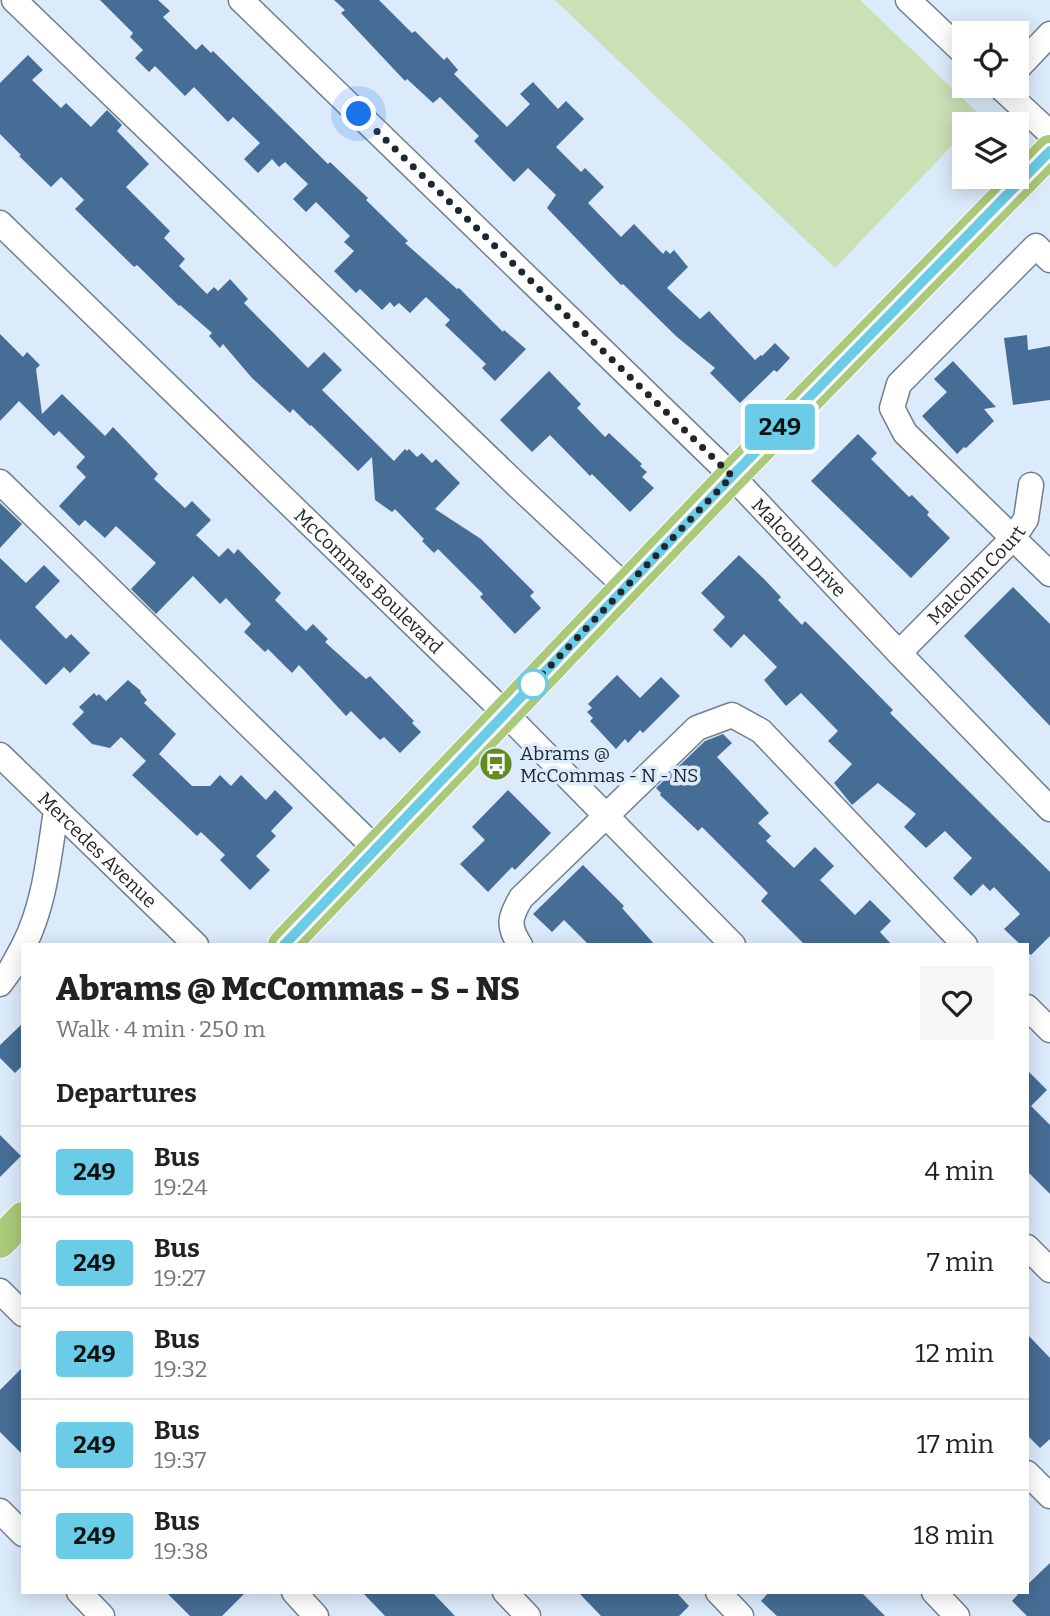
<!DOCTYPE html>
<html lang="en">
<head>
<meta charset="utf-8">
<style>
	:root { --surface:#fff; --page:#f6f6f6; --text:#222; --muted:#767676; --line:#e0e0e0 }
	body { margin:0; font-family:Bitter,serif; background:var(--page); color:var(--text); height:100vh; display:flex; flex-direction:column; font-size:26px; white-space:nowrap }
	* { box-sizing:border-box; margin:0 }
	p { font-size:23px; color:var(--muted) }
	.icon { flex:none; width:38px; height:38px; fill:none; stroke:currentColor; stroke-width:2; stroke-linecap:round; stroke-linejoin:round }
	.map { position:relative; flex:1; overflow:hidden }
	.side { position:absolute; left:21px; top:943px; width:1008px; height:651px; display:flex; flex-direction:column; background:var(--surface); border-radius:0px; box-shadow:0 4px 18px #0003 }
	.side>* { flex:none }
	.badge { padding:0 14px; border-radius:5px; font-size:24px; line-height:46px }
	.fabs { position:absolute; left:952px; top:21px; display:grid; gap:14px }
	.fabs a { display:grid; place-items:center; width:77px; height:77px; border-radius:0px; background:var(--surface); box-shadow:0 4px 18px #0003; font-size:35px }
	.you { position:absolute; width:35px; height:35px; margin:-18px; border:5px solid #fff; border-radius:50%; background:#1a73e8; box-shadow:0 0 0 10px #1a73e833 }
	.map>.badge { position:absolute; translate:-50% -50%; box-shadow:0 0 0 4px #fff }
	h2 { padding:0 35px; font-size:26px; line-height:63px }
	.round { display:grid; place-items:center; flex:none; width:74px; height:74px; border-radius:0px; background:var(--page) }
	.head { display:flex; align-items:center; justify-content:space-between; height:119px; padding:0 35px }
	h1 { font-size:33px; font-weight:800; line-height:52px }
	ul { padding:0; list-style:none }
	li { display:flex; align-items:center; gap:21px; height:91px; padding:0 35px; border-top:2px solid var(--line) }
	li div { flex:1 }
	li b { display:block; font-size:26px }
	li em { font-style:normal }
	li .badge { min-width:77px; font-weight:700; text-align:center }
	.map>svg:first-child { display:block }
	.green { fill:#cae0b5 }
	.building { fill:#466d95 }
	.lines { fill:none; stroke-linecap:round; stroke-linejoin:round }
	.minor-casing { stroke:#717f8d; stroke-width:27 }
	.major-casing { stroke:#fff; stroke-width:34 }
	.minor { stroke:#fff; stroke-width:24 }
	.major { stroke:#aaca79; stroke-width:32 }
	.line-casing { stroke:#fff; stroke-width:16 }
	.line { stroke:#6bcce7; stroke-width:10 }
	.walk { stroke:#20262b; stroke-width:7; stroke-dasharray:0 12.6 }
	.stop-dot { fill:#fff; stroke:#6bcce7; stroke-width:3.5 }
	.labels { text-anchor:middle; stroke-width:7; stroke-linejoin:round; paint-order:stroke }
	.street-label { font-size:19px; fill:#20262b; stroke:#dcebfc }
	.poi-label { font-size:19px; fill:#20262b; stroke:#dcebfc; text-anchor:start }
</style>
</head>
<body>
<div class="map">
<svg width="1050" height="1616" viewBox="0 0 1050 1616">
	<rect width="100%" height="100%" fill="#dcebfc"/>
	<path class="green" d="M555,0H860L981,116L973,124H964V133L835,268Z"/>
	<path class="building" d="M100,0H158L170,11L163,17L196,50L202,44L211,53L213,51L328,164L330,162L368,198L366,200L408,241L405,243L457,289L459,288L503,332L504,330L526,349L495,381L482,368L486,364L445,325L450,320L426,297L410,313L399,303L394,307L390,302L382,310L360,289L356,293L334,271L354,251L344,242L350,236L316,202L306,212L293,199L308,184L285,162L279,167L272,159L258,173L244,159L260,143L233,117L228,122L194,87L185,96L155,66L149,72L135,58L143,50L130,37L133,33Z
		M334,0H379L412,33L415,31L444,60L447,57L458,70L454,74L507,127L530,104L520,94L533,82L558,109L566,101L584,119L556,147L581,172L585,168L604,187L588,203L621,237L634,224L663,254L666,250L670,254L674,250L688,267L667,288L700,319L709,311L755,360L761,355L762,356L775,343L790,358L777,372L774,370L740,403L710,373L715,368L677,337L623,284L621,285L547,208L556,195L528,168L514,182L474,141L479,136L440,97L433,103L407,79L405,81L341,13L345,10Z
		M28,55L43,70L32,80L61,108L66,103L91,127L107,110L122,125L117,131L149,164L126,187L170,231L164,238L185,259L179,266L207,294L214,287L218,291L230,279L248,299L244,303L308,368L324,352L342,370L322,390L394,461L405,449L407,451L409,449L417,457L422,453L432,463L436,459L460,483L435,509L481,539L534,592L530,596L541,608L515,634L480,597L483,594L438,549L434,553L422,541L424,539L395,509L392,512L375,500L372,457L358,471L311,425L310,426L293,409L290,413L252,378L223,344L220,348L209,336L212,333L180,305L179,306L137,265L134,267L75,209L84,200L61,177L51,187L19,156L21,155L0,134V83Z
		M0,334L23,357L27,352L40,365L36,369L42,414L62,394L105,436L113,427L158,474L154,479L185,508L192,501L211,520L196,535L219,557L228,548L234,554L238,549L281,593L275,600L306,631L313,624L328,639L325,642L366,679L370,676L414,721L412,723L421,732L400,753L384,737L380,740L351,711L346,716L299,665L292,673L268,649L265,652L244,632L251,624L226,598L220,604L193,576L156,614L131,589L156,563L116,526L105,538L85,520L79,526L59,506L86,477L76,467L85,457L59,431L54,436L19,401L0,421Z
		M1027,335L1028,350L1050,346V400L1013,405L1004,338Z
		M953,361L996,407L984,409L994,421L966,448L964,447L957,454L922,416L947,392L934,379Z
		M549,371L581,404L577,408L605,437L609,433L642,464L640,466L647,472L642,477L654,488L630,512L592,474L590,476L550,435L532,452L500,420Z
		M858,434L877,453L871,459L909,497L912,495L929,512L927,515L950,538L911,578L811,481Z
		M0,503L22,524L0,548Z
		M739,555L765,580L781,597L778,600L802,625L805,621L831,647L893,710L890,713L1050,872V936L1031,955L1027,952V945H1021L1004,929L1020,914L994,887L990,891L983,884L971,896L953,878L972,858L945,831L926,848L904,827L916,814L878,783L852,805L834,783L852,764L828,741L838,731L801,693L786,706L764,680L777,667L744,634L731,648L713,630L725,617L701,593Z
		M0,558L26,583L44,565L60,581L35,607L66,639L71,634L90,653L70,673L64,667L46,685L0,639Z
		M1013,587L1050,624V726L964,636Z
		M617,675L640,698L661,677L680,696L643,733L640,730L628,743L625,739L616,749L590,721L593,718L587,712L592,708L588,704Z
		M128,680L141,691L140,692L147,700L144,703L176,734L159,754L192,786H210L220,775L231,786L241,775L266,800L275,790L293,808L271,831L276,836L256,856L270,870L250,890L220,860L225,855L201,832L197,836L132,775L146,761L121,737L110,748L92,744L72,724L84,712L79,707L94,693L97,696L99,694L106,701Z
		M723,734L732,743L717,757L769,813L758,823L771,836L766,841L794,868L815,847L834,866L820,880L855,915L870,900L891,921L880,932L892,945H805L761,901L768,893L702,827L698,831L660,795L661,793L656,788L705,741Z
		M508,790L551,833L515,870L512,867L488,892L460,864L485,840L472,827Z
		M583,865L624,906L622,908L655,945H589L564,920L552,932L533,914Z
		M23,1023V1065L15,1073L0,1058V1045Z
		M1027,1070L1047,1090L1031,1106L1050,1125V1194L1027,1171Z
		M0,1135L21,1156L0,1177Z
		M1027,1334L1050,1358V1439L1040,1448L1027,1435Z
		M23,1367V1455L0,1432V1390Z
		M1050,1563V1616H1027L1012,1601L1020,1592H1027V1585Z
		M166,1592H246L222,1616H190Z
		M362,1592H432L455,1616H385Z
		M578,1592H676L689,1606L679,1616H601Z
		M769,1592H861L885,1616H777L761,1601Z"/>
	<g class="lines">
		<defs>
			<g id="minor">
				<path d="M14,0L519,487L627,588"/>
				<path id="s1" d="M241,0L732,476L899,653L1050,809"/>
				<path d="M908,0L964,53"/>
				<path d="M1017,69L1050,34"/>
				<path d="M999,86L1050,133"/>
				<path id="s2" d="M0,223L505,713L733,945"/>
				<path d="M1050,260L1036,246L899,384L892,408L905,433L1050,574"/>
				<path d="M0,482L376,849"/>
				<path id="s3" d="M899,653L1014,537L1026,519L1031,485"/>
				<path id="s4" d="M0,755L196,945"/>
				<path d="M24,945C45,904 49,855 56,811"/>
				<path d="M520,945C507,925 510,917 521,898L697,728L732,715L761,731L965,945"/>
				<path d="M0,984L11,969L23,947"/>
				<path d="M1027,1007L1050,1030"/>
				<path d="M1027,1247L1050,1270"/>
				<path d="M0,1291L23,1314"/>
				<path d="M1027,1473L1050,1496"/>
				<path d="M0,1511L23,1534"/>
				<path d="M79,1592L102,1616"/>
				<path d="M294,1592L316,1616"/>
				<path d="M505,1592L528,1616"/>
				<path d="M718,1592L741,1616"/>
				<path d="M934,1592L957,1616"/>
			</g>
			<path id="major" d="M284,945L732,476L1050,151
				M0,1242L23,1218"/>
		</defs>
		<use href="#minor" class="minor-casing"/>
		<use href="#major" class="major-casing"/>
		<use href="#minor" class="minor"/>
		<use href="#major" class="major"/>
	</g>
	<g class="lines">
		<defs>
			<path id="line" d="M284,945L732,476L1050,151"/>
		</defs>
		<use href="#line" class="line-casing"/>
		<use href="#line" class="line"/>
		<path class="walk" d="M359,114L732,476L533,684"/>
	</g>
	<defs>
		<symbol id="bus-disc" viewBox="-11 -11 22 22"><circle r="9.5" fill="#618d1f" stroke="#dcebfc"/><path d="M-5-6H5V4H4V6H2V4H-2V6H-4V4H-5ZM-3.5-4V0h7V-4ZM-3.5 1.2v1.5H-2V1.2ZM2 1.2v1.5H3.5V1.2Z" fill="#fff"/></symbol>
	</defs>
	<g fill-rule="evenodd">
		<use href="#bus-disc" x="477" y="745" width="38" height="38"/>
	</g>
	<circle class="stop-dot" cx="533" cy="684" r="14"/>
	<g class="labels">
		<g class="street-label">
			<text dy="7" stroke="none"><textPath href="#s1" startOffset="782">Malcolm Drive</textPath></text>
			<text dy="7" stroke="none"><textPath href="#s3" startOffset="110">Malcolm Court</textPath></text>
			<text dy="7" stroke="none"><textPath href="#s2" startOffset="514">McCommas Boulevard</textPath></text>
			<text dy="7" stroke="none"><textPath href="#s4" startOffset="136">Mercedes Avenue</textPath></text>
		</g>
		<g class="poi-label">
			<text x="520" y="760">Abrams @<tspan x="520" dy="22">McCommas - N - NS</tspan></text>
		</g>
	</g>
</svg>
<div class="fabs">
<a><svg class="icon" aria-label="locate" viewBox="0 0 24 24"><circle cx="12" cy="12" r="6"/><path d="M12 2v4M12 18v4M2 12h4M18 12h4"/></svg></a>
<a><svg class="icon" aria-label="layers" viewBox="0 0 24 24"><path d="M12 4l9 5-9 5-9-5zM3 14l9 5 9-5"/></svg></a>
</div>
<div class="you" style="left:359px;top:114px"></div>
<b class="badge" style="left:780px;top:427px;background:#6bcce7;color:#111">249</b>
<section class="side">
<div class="head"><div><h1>Abrams @ McCommas - S - NS</h1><p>Walk · 4 min · 250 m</p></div><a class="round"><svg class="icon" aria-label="heart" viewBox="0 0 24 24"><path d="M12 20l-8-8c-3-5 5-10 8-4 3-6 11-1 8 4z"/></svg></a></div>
<h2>Departures</h2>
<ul>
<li><span class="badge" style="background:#6bcce7;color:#111">249</span><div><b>Bus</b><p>19:24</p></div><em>4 min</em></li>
<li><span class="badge" style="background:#6bcce7;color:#111">249</span><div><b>Bus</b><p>19:27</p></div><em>7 min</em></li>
<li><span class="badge" style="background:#6bcce7;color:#111">249</span><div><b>Bus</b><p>19:32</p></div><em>12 min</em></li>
<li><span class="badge" style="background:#6bcce7;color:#111">249</span><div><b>Bus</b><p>19:37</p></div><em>17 min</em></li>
<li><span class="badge" style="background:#6bcce7;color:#111">249</span><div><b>Bus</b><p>19:38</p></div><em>18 min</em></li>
</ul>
</section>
</div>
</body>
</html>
